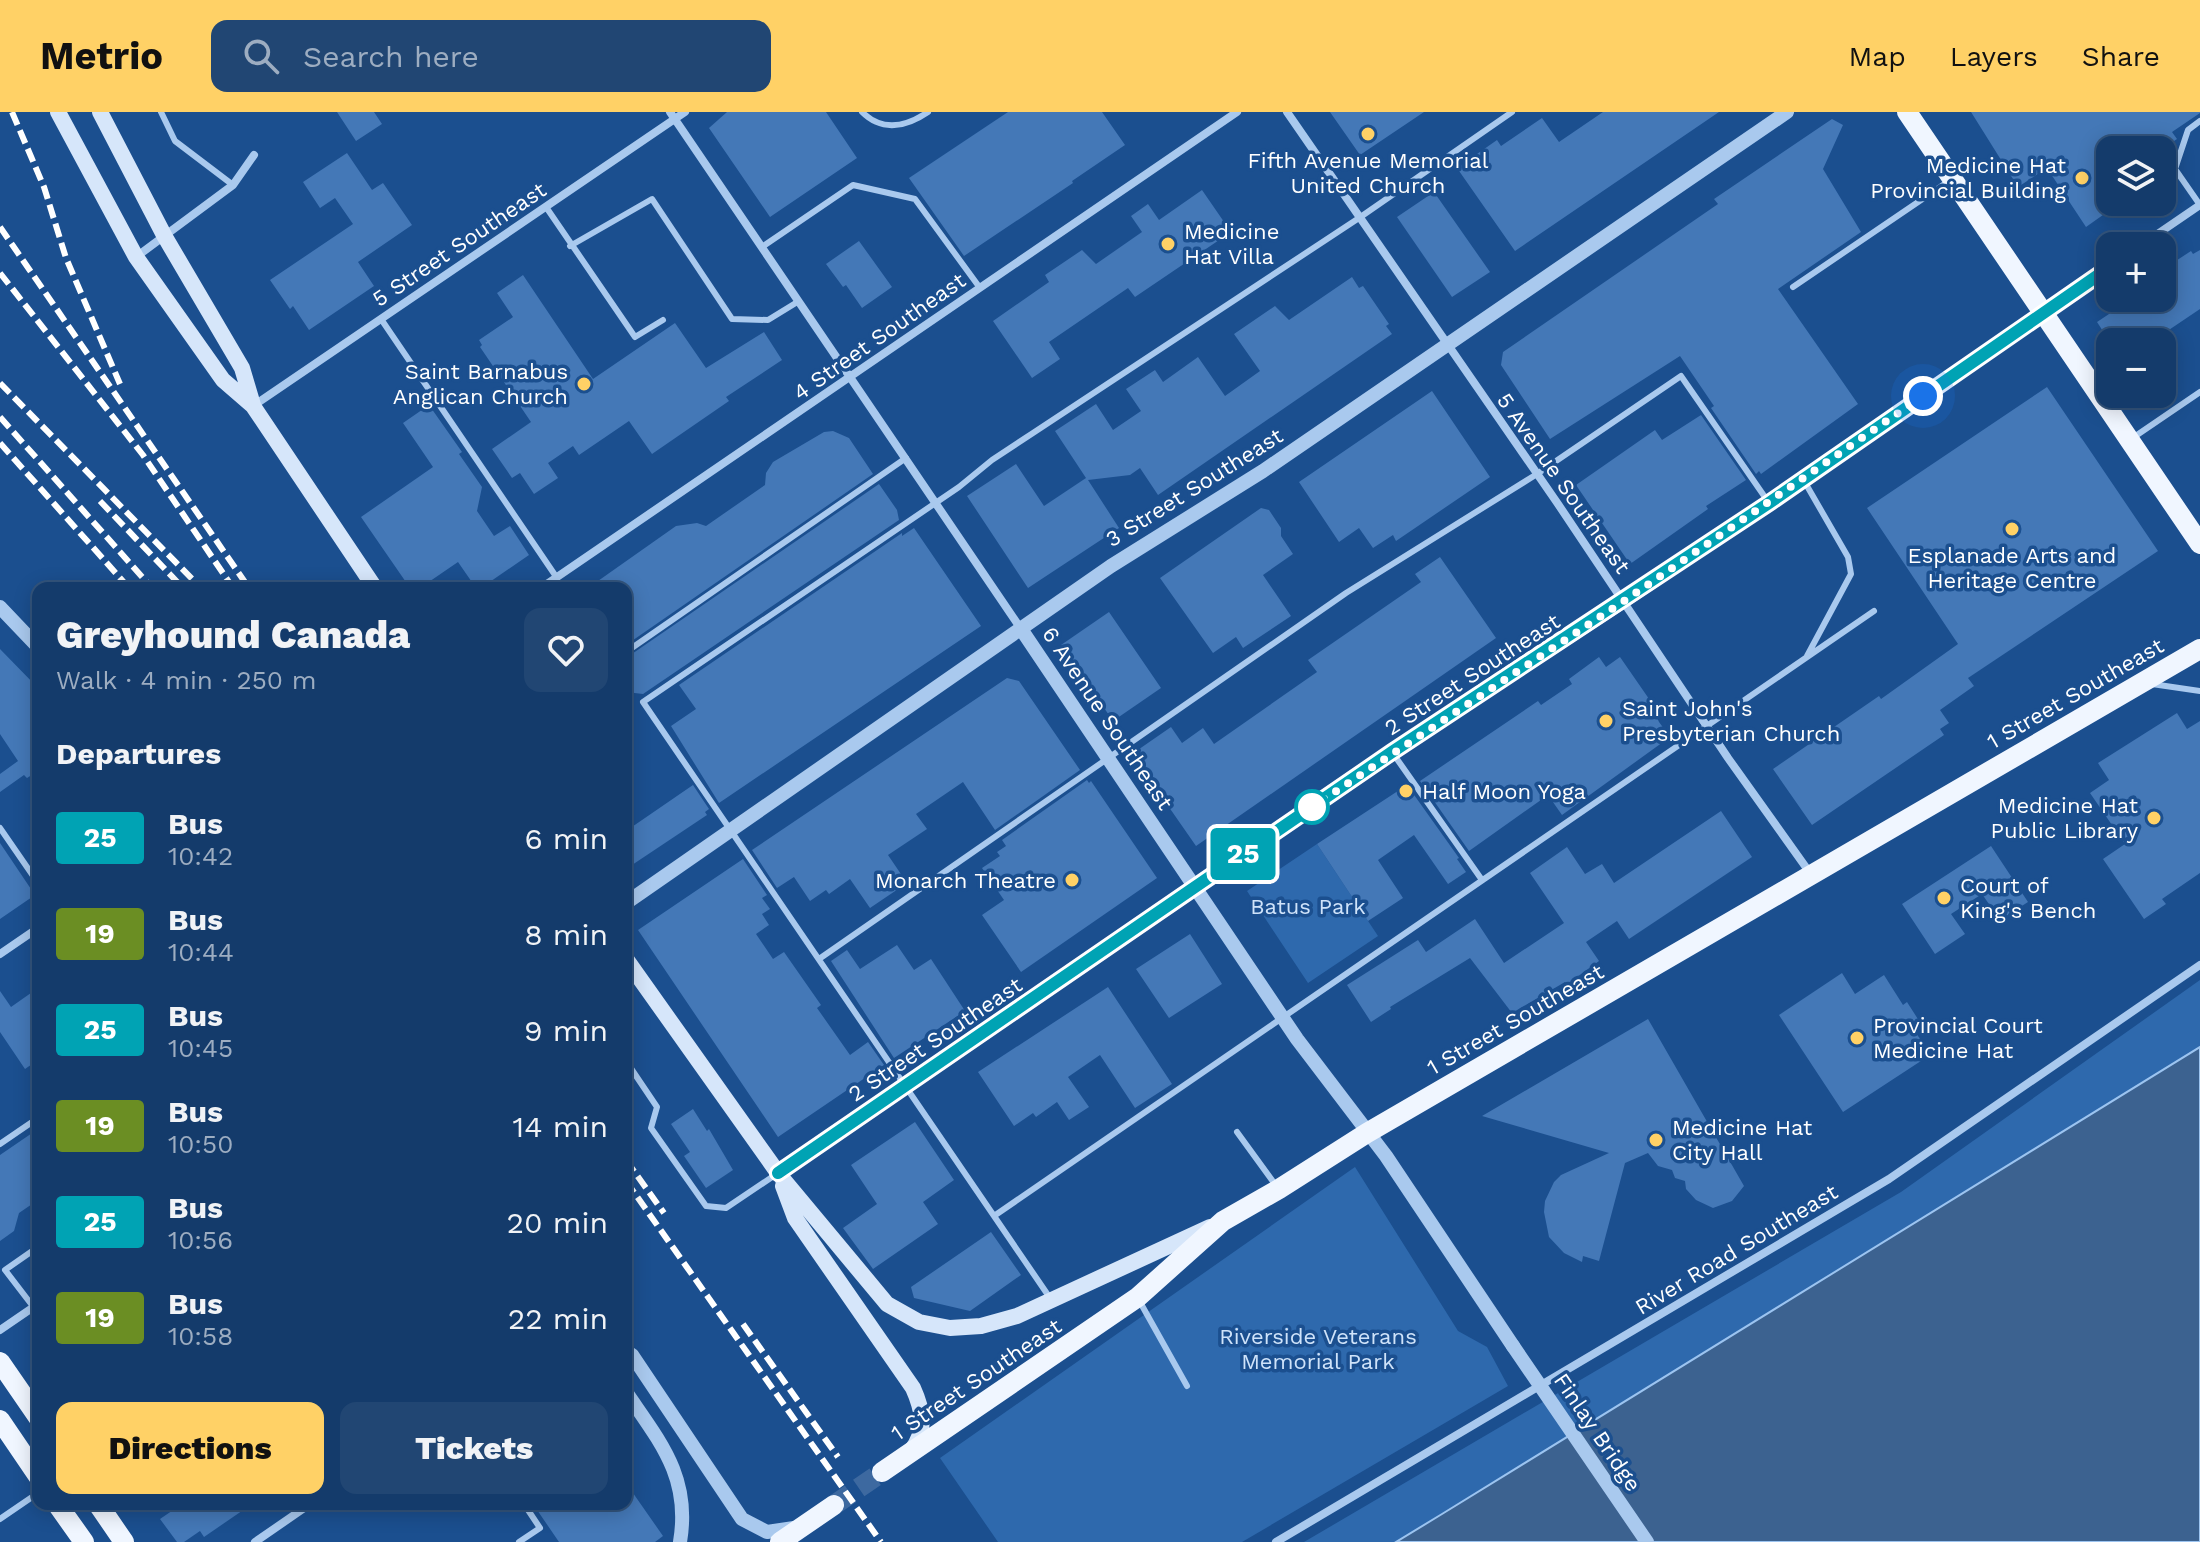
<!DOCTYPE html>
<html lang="en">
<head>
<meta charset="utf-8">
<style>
	:root { --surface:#143b6b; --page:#214673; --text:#f1f3f6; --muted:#9dadc1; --line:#33557e; --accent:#ffd166 }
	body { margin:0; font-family:"Work Sans",sans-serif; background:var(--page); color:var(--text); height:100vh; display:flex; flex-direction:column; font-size:30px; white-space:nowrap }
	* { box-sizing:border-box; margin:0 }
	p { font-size:26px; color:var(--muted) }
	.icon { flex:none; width:44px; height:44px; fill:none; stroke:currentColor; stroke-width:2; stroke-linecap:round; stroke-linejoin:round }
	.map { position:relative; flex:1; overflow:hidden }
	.drawer { position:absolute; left:32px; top:470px; width:600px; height:928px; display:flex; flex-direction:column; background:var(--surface); border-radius:16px; box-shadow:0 4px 20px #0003,0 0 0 2px var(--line) }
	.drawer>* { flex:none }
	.badge { padding:0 16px; border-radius:6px; font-size:28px; line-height:52px }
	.buttons { position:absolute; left:2096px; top:24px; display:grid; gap:16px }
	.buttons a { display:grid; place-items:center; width:80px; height:80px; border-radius:16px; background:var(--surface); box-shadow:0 4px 20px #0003,0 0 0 2px var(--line); font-size:40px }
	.you { position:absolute; width:40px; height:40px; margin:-20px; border:6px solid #fff; border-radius:50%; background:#1a73e8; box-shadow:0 0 0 12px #1a73e833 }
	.map>.badge { position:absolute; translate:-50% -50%; box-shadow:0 0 0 4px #fff }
	h2 { padding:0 24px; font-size:30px; line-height:72px }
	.round { display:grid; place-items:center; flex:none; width:84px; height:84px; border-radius:16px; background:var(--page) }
	.overview { display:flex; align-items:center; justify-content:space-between; height:136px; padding:0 24px }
	h1 { font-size:38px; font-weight:800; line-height:60px }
	.primary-button { display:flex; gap:16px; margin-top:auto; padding:16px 24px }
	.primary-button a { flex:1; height:92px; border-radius:16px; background:var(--accent); color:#111; font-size:32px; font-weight:800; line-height:92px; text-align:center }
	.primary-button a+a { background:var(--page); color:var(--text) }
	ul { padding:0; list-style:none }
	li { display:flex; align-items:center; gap:24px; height:96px; padding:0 24px }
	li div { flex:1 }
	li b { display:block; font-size:30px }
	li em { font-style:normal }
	li .badge { min-width:88px; font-weight:700; text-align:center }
	header { display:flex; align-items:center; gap:48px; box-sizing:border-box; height:112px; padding:0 40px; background:var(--accent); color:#111 }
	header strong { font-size:38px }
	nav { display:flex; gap:44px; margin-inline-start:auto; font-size:28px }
	.search { width:560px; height:72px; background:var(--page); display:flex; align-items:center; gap:20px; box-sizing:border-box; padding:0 28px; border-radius:16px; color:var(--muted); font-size:30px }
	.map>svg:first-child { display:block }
	.green { fill:#2e69ad }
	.water { fill:#3c6290; stroke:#9cc4f0; stroke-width:2 }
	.building { fill:#4478b7 }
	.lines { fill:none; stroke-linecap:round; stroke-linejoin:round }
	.primary-tunnel { stroke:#3d69a0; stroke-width:20; stroke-dasharray:20 10; stroke-linecap:butt }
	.service { stroke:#a9c9ee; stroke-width:6 }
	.minor { stroke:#a9c9ee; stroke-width:8 }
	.tertiary { stroke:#a9c9ee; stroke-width:14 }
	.secondary { stroke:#d6e6fa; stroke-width:16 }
	.primary { stroke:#f0f6ff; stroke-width:20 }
	.rail { stroke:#fff; stroke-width:6; stroke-dasharray:14 6; stroke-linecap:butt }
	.tertiary-bridge { stroke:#a9c9ee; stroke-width:14 }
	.line-casing { stroke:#fff; stroke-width:18 }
	.line { stroke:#00a3b4; stroke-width:12 }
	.walk { stroke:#fff; stroke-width:8; stroke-dasharray:0 14.4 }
	.poi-dot { fill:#ffd166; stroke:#1b4f8f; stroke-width:3 }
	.stop-dot { fill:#fff; stroke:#00a3b4; stroke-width:4 }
	.labels { text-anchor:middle; stroke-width:7; stroke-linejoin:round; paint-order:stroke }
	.poi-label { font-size:22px; fill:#fff; stroke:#1b4f8f; text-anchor:start }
	.street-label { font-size:22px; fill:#fff; stroke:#1b4f8f }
	.park-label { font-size:22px; fill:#cfe3fa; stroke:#1b4f8f }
</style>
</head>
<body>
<header>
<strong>Metrio</strong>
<div class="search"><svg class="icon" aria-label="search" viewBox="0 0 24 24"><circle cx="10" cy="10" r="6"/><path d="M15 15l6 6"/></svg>Search here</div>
<nav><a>Map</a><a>Layers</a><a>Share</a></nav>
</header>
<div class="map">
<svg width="2200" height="1430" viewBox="0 0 2200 1430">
	<rect width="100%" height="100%" fill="#1b4f8f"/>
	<path class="green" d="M1317,732L1378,824L1308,871L1247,779Z
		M2200,868V935L1396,1430H1304L1901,1080Z
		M1355,1055L1458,1219L1487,1235L1508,1274L1242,1430H998L940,1346Z"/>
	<path class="water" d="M2200,935V1430H1396L1442,1402Z"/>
	<path class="building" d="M337,0H374L382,12L356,29Z
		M727,0H826L857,46L770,105L709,16Z
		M1008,0H1102L1125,33L1072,69L1073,71L964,144L909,66Z
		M1330,0H1424L1360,43Z
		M1603,0H1719L1515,139L1457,56L1497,28L1501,34L1542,6L1559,30Z
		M1971,0H2200V1L2172,20L2177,27L2161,38H2110V98L2086,115L2047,56L2018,75Z
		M1832,7L1843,13L1823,57L1861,120L1778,177L1858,292L1761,362L1759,359L1756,362L1711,296L1714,294L1680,244L1550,327L1501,253L1503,240L1718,92L1714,87Z
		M347,41L372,78L383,71L412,113L358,150L374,174L309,218L293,194L290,197L270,168L353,112L335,86L320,96L303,70Z
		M1202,78L1231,120L1135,185L1128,176L1049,230L1060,247L1032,266L993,209L1049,170L1045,163L1082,138L1096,152L1142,120L1131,104L1148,92L1159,108Z
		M1434,80L1490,160L1452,185L1397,105Z
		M859,129L892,175L862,196L846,173L843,175L826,152Z
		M2200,138V197L2151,230H2110L2097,210L2118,196L2121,201L2143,186H2162V173L2169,169L2162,158L2191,139L2193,142Z
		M523,163L593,267L675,211L706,256L764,220L782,248L726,285L729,289L652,342L629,309L579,343L573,334L548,351L558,366L534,382L520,361L512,366L492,337L531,310L480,235L482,233L479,228L513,205L497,181Z
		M1352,165L1359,176L1363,174L1389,212L1386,214L1392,222L1158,383L1140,356L1130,363L1088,368L1119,416L1028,476L967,384L1016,352L1044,394L1086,366L1055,319L1096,292L1113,318L1141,299L1126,277L1155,258L1163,270L1198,245L1225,284L1260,259L1234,222L1275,194L1289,208Z
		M2047,275L2158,439L1968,566L1974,574L1940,598L1949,611L1940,617L1944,623L1812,713L1773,657L1879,584L1881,587L1958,532L1867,396Z
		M1432,279L1490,365L1396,429L1393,423L1373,436L1359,416L1339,430L1299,370Z
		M429,293L462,340L459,342L482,375L477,399L494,424L510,414L529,443L481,476H476L458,450L420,476H410L361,405L433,355L403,311Z
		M1701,303L1746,368L1706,394L1708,397L1630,452L1576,373L1655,318L1662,328Z
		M833,319L849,326L873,362L626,533V476H588L676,414L697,411L706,414L765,373L766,361L773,350L824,320Z
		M879,372L897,398L899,408L643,582L626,580V546Z
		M1261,396L1269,398L1281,416V424L1293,442L1263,463L1291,504L1243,536L1236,525L1213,541L1160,466Z
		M914,416L981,514L719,691L671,614L696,597L679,573L902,421V424Z
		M1440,445L1496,526L1196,734L1132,642L1171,615L1182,631L1203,616L1214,632L1317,560L1308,548L1421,470L1415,462Z
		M1109,500L1161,576L1113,609L1061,533Z
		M0,537L38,576V659L27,666L24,663L0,680V662L18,649L0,622Z
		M1599,545L1606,555L1620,545L1656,597L1654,599L1659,610L1670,625L1562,703L1548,683L1469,739L1420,669L1538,589L1541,593L1572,572L1569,567Z
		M1007,566L1019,569L1080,658L995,718L963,670L916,702L927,717L888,743L907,771L870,796L850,767L829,782L826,778L810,789L794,765L777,776L752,738Z
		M2177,601L2187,617L2200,609V761L2162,787L2166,792L2144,807L2103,747L2125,732L2090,681L2109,668L2098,651Z
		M1087,668L1089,671L1091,669L1157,766L1021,860L982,803L1004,788L982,756L1000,744L997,740L1006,734L1002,728Z
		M693,673L709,697L705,700L707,703L626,757V719Z
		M1407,673L1459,746L1457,747L1466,760L1448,772L1414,723L1378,748L1403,786L1368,809L1317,732Z
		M1721,699L1752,745L1629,827L1617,809L1586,830L1599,849L1566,873L1565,870L1512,901L1470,846L1390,895L1391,897L1371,910L1347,873L1418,828L1426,840L1475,807L1504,851L1564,811L1530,761L1567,735L1585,762L1602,752L1614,771Z
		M0,731L35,783L0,807Z
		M1991,734L2028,790L2000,808L1982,782L1951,802L1965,822L1935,842L1902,792Z
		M743,747L767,783L762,786L770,797L762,802L769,813L756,822L773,847L784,840L821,893L817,896L850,943L868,930L884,953L778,1025L638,818Z
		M1190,822L1222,872L1169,906L1136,857Z
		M897,833L914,858L931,847L965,899L894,946L831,849L847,838L860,857Z
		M1842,861L1855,882L1884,863L1903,893L1907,890L1923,915L1915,920L1924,932L1917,937L1924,947L1843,1000L1779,903Z
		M1108,875L1172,972L1135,996L1100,943L1068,965L1089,995L1069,1008L1057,990L1036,1005L1033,1001L1014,1014L978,960Z
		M38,876V948L25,957L0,920V879L11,895Z
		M1648,907L1744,1074L1732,1089L1713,1096L1696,1088L1686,1077L1685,1069L1675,1066L1672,1058L1658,1054L1648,1041L1625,1051L1599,1149L1583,1144L1582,1150L1564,1141L1549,1125L1544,1100L1545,1089L1554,1070L1561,1063L1609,1041L1482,1004Z
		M693,997L707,1019L709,1017L733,1058L706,1076L684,1044L690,1040L671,1012Z
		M915,1010L954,1068L923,1090L938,1112L873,1157L843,1116L877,1092L851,1053Z
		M38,1017V1088L19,1101L14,1119L0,1129V1043Z
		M991,1120L1021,1163L970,1199L914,1186L911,1175Z
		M626,1371L663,1424L655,1430H559L533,1392H626Z
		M182,1392H252L204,1425L200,1419L184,1430H177L160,1407Z"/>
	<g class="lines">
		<path class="primary-tunnel" d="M834,1393L882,1360"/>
		<path class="service" d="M161,0L175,29L233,73
			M862,0C882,20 906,15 928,0
			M2200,93L2175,57L2188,18L2200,9
			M546,95L635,225L663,208
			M570,134L652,87L732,207L768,208L799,189
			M762,135L853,73L915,87L980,176
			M1793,175L1949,69
			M381,207L557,466
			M2134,325L2200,280
			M1803,367L1848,445L1851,462L1807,544
			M626,540L906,346
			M2152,572L2200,579
			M1392,640L1482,768
			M0,716L38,771
			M819,847L1346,481L1537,362L1681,264L1769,391
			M626,949L657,995L651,1016L706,1094L726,1096L778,1061
			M1237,1020L1277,1075
			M0,1032L38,1006
			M994,1104L1874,499
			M38,1135L5,1158L38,1201
			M1050,1186L643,590L959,375L992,348L1033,321L1359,106L1512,0
			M1140,1190L1187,1274
			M0,1407L38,1381
			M519,1430L540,1416L524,1392"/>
		<path class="minor" d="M670,0L1021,517
			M1287,0L1558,392L1728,646L1810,761
			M2140,134L2200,93
			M136,145L233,73L254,43
			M2045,200L2110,155
			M253,294L685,0
			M541,476L1237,0
			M0,842L38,816
			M0,1218L38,1192
			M255,1430L310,1392
			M1276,1430L1889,1067L2200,853"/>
		<path class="tertiary" d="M0,495L38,535
			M1021,517L1297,927L1386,1044L1513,1234
			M626,791L1111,454L1263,359L1787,0
			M778,1061L1392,640L1624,489L1769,391L2044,200
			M626,1239L632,1243L742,1407L767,1420L794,1416
			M626,1280C660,1330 691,1365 680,1430"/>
		<path class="secondary" d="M58,0L136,145L223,268L253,294L375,476
			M100,0L165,125L242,256L253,293
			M626,847L778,1061L887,1192L919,1210L950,1216L981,1214L1017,1204L1210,1115
			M783,1074L795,1106L913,1276C923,1298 927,1319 911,1339"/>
		<path class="primary" d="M1907,0L2200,432
			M0,1250L38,1305
			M0,1308L38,1364
			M882,1360L1138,1185L1223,1109L1279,1077L1367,1021L2200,537
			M57,1392L84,1430
			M98,1392L124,1430
			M780,1430L834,1393"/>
		<path class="rail" d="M12,0L44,75L66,146L120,272
			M0,115L249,476
			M0,161L143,343L233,476
			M0,271L201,476
			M0,305L152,476
			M0,331L129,476
			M100,389L183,476
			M626,1048L664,1101
			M626,1069L881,1430
			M743,1212L838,1345"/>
		<path class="tertiary-bridge" d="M1513,1234L1647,1430"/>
	</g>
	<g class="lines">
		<defs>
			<path id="line" d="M778,1061L1392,640L1769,391L2110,155"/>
		</defs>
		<use href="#line" class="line-casing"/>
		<use href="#line" class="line"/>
		<path class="walk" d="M1312,695L1624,489L1923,284"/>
	</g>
	<g class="poi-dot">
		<circle cx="1368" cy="22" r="8"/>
		<circle cx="2082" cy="66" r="8"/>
		<circle cx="1168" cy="132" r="8"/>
		<circle cx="584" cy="272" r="8"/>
		<circle cx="2012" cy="417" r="8"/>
		<circle cx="1606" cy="609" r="8"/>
		<circle cx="1406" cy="679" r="8"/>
		<circle cx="2154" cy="706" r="8"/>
		<circle cx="1072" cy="768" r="8"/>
		<circle cx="1944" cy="786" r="8"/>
		<circle cx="1857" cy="926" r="8"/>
		<circle cx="1656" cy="1028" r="8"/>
	</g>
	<circle class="stop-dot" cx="1312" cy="695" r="16"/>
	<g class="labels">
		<g class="poi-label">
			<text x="1368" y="56" text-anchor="middle">Fifth Avenue Memorial<tspan x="1368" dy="25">United Church</tspan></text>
			<text x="2066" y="61" text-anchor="end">Medicine Hat<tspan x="2066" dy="25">Provincial Building</tspan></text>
			<text x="1184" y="127">Medicine<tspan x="1184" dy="25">Hat Villa</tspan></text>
			<text x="568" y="267" text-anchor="end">Saint Barnabus<tspan x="568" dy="25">Anglican Church</tspan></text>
			<text x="2012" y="451" text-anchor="middle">Esplanade Arts and<tspan x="2012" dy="25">Heritage Centre</tspan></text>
			<text x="1622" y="604">Saint John's<tspan x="1622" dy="25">Presbyterian Church</tspan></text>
			<text x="1422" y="687">Half Moon Yoga</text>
			<text x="2138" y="701" text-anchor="end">Medicine Hat<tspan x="2138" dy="25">Public Library</tspan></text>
			<text x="1056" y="776" text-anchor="end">Monarch Theatre</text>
			<text x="1960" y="781">Court of<tspan x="1960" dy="25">King's Bench</tspan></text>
			<text x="1873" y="921">Provincial Court<tspan x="1873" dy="25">Medicine Hat</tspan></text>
			<text x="1672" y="1023">Medicine Hat<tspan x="1672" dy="25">City Hall</tspan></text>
		</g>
		<g class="street-label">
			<text transform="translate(459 132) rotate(-34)" y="8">5 Street Southeast</text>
			<text transform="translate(879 224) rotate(-35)" y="8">4 Street Southeast</text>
			<text transform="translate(1564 371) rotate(55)" y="8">5 Avenue Southeast</text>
			<text transform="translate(1194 375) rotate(-32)" y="8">3 Street Southeast</text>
			<text transform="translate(1472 562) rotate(-33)" y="8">2 Street Southeast</text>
			<text transform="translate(2075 581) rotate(-30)" y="8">1 Street Southeast</text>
			<text transform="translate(1108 606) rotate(56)" y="8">6 Avenue Southeast</text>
			<text transform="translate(1515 907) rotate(-30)" y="8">1 Street Southeast</text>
			<text transform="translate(935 927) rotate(-34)" y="8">2 Street Southeast</text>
			<text transform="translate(1736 1137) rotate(-31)" y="8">River Road Southeast</text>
			<text transform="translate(976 1267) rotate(-34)" y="8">1 Street Southeast</text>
			<text transform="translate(1598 1320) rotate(56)" y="8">Finlay Bridge</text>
		</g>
		<g class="park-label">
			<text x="1308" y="802">Batus Park</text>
			<text x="1318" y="1232">Riverside Veterans<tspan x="1318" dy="25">Memorial Park</tspan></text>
		</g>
	</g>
</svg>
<div class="buttons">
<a><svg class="icon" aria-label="layers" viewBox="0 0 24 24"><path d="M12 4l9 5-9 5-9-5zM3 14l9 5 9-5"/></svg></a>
<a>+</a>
<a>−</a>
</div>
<div class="you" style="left:1923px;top:284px"></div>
<b class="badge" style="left:1243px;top:742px;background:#00a3b4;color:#fff">25</b>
<section class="drawer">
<div class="overview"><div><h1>Greyhound Canada</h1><p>Walk · 4 min · 250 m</p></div><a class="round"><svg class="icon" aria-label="heart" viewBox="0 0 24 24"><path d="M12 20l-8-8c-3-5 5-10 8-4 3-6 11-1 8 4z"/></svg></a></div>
<h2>Departures</h2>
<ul>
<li><span class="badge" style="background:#00a3b4;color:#fff">25</span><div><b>Bus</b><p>10:42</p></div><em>6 min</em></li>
<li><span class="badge" style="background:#6b8e23;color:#fff">19</span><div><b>Bus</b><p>10:44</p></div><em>8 min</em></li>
<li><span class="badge" style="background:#00a3b4;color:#fff">25</span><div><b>Bus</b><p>10:45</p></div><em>9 min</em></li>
<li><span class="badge" style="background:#6b8e23;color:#fff">19</span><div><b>Bus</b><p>10:50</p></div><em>14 min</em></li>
<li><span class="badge" style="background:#00a3b4;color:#fff">25</span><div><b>Bus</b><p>10:56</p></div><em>20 min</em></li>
<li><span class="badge" style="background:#6b8e23;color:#fff">19</span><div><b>Bus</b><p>10:58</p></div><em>22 min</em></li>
</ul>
<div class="primary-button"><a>Directions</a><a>Tickets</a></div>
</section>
</div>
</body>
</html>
